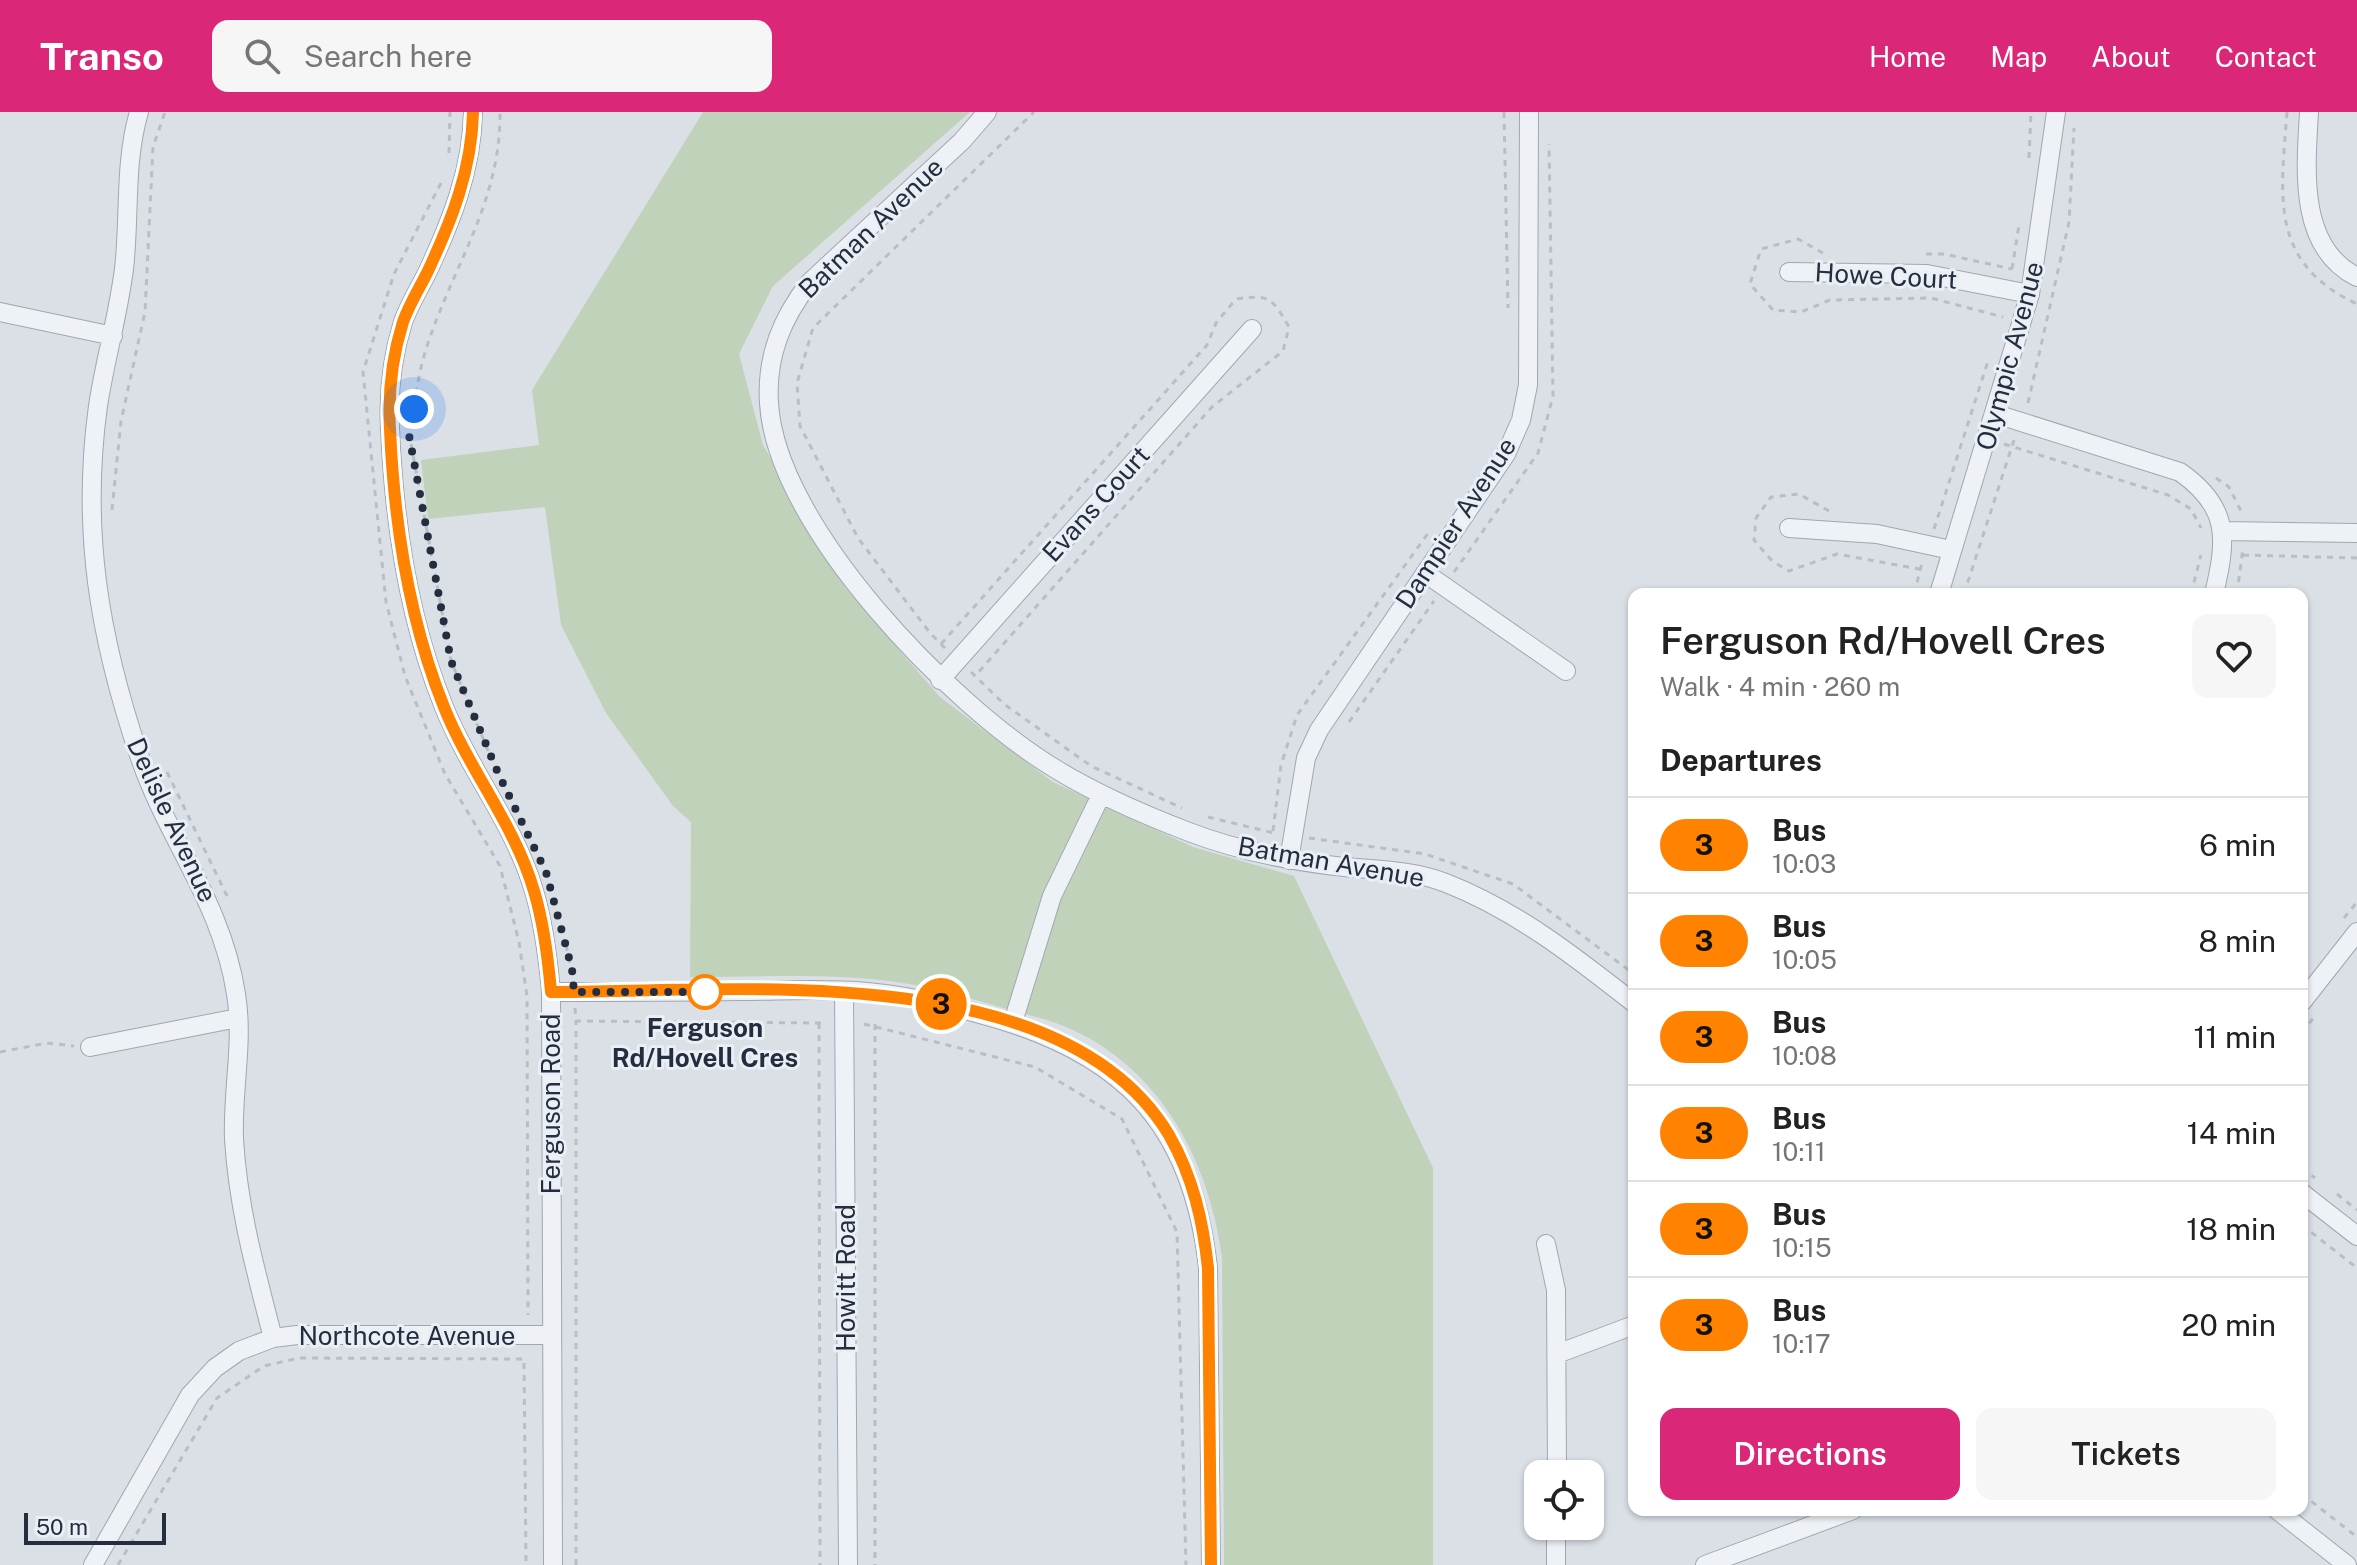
<!DOCTYPE html>
<html lang="en">
<head>
<meta charset="utf-8">
<style>
	:root { --surface:#fff; --page:#f6f6f6; --text:#222; --muted:#767676; --line:#e0e0e0; --accent:#db2777 }
	body { margin:0; font-family:"Public Sans",sans-serif; background:var(--page); color:var(--text); height:100vh; display:flex; flex-direction:column; font-size:30px; white-space:nowrap }
	* { box-sizing:border-box; margin:0 }
	p { font-size:26px; color:var(--muted) }
	.icon { flex:none; width:44px; height:44px; fill:none; stroke:currentColor; stroke-width:2; stroke-linecap:round; stroke-linejoin:round }
	.map { position:relative; flex:1; overflow:hidden }
	.drawer { position:absolute; left:1628px; top:476px; width:680px; height:928px; display:flex; flex-direction:column; background:var(--surface); border-radius:16px; box-shadow:0 2px 6px #0004 }
	.drawer>* { flex:none }
	.badge { padding:0 16px; border-radius:26px; font-size:28px; line-height:52px }
	.controls { position:absolute; left:1524px; top:1348px; display:grid; gap:16px }
	.controls a { display:grid; place-items:center; width:80px; height:80px; border-radius:16px; background:var(--surface); box-shadow:0 2px 6px #0004; font-size:40px }
	.scale { position:absolute; left:24px; bottom:20px; width:142px; box-sizing:border-box; padding-left:8px; border:4px solid #242e3f; border-top:0; font-size:22px; line-height:28px; white-space:nowrap; color:#242e3f; -webkit-text-stroke:6px #eaeff5; paint-order:stroke }
	.you { position:absolute; width:40px; height:40px; margin:-20px; border:6px solid #fff; border-radius:50%; background:#1a73e8; box-shadow:0 0 0 12px #1a73e833 }
	.map>.badge { position:absolute; translate:-50% -50%; box-shadow:0 0 0 4px #fff }
	h2 { padding:0 32px; font-size:30px; line-height:72px }
	.round { display:grid; place-items:center; flex:none; width:84px; height:84px; border-radius:16px; background:var(--page) }
	.summary { display:flex; align-items:center; justify-content:space-between; height:136px; padding:0 32px }
	h1 { font-size:38px; font-weight:600; line-height:60px }
	.button { display:flex; gap:16px; margin-top:auto; padding:16px 32px }
	.button a { flex:1; height:92px; border-radius:16px; background:var(--accent); color:#fff; font-size:32px; font-weight:600; line-height:92px; text-align:center }
	.button a+a { background:var(--page); color:var(--text) }
	ul { padding:0; list-style:none }
	li { display:flex; align-items:center; gap:24px; height:96px; padding:0 32px; border-top:2px solid var(--line) }
	li div { flex:1 }
	li b { display:block; font-size:30px }
	li em { font-style:normal }
	li .badge { min-width:88px; font-weight:700; text-align:center }
	header { display:flex; align-items:center; gap:48px; box-sizing:border-box; height:112px; padding:0 40px; background:var(--accent); color:#fff }
	header strong { font-size:38px }
	nav { display:flex; gap:44px; margin-inline-start:auto; font-size:28px }
	.search { width:560px; height:72px; background:var(--page); display:flex; align-items:center; gap:20px; box-sizing:border-box; padding:0 28px; border-radius:16px; color:var(--muted); font-size:30px }
	.map>svg:first-child { display:block }
	.green { fill:#c1d2bb }
	.lines { fill:none; stroke-linecap:round; stroke-linejoin:round }
	.minor-casing { stroke:#a0a7b1; stroke-width:20 }
	.path { stroke:#b9bec6; stroke-width:3; stroke-dasharray:6 6; stroke-linecap:butt }
	.minor { stroke:#eef1f5; stroke-width:18 }
	.line-casing { stroke:#fff; stroke-width:18 }
	.line { stroke:#ff8200; stroke-width:12 }
	.walk { stroke:#242e3f; stroke-width:8; stroke-dasharray:0 14.4 }
	.stop-dot { fill:#fff; stroke:#ff8200; stroke-width:4 }
	.labels { text-anchor:middle; stroke-width:6; stroke-linejoin:round; paint-order:stroke }
	.street-label { font-size:26px; fill:#242e3f; stroke:#eaeff5 }
	.stop-label { font-size:26px; font-weight:bold; fill:#242e3f; stroke:#eaeff5 }
</style>
</head>
<body>
<header>
<strong>Transo</strong>
<div class="search"><svg class="icon" aria-label="search" viewBox="0 0 24 24"><circle cx="10" cy="10" r="6"/><path d="M15 15l6 6"/></svg>Search here</div>
<nav><a>Home</a><a>Map</a><a>About</a><a>Contact</a></nav>
</header>
<div class="map">
<svg width="2357" height="1453" viewBox="0 0 2357 1453">
	<rect width="100%" height="100%" fill="#dbe0e7"/>
	<path class="green" d="M703,0H970L773,174L739,242L763,333L846,477L940,585L1053,670L1193,735L1294,764L1433,1056V1453H1224L1222,1146C1209,1045 1156,948 1056,911C1039,905 1020,901 1003,896C972,887 940,877 909,872C837,860 762,865 690,865L691,710L673,694L606,601L561,513L545,395L428,407L421,348L539,333L532,278Z"/>
	<g class="lines">
		<defs>
			<path id="minor" d="M139,0C124,51 130,105 124,157C118,204 105,248 98,294C81,418 99,525 139,643C167,727 222,790 236,882C244,930 232,979 234,1027C238,1096 256,1160 273,1226
				M473,0C472,58 451,110 427,161C419,177 409,193 403,210C392,245 388,281 390,317C394,410 409,509 444,595C469,658 515,713 534,779C544,812 548,846 551,880L553,1453
				M987,0L962,29L810,170C782,206 766,244 769,291C776,415 952,594 1054,656C1096,682 1142,702 1189,720C1236,738 1285,748 1335,754C1371,758 1411,757 1446,771C1517,799 1574,844 1634,891
				M2309,0C2306,55 2297,135 2357,165
				M1789,160L1927,162L2030,182
				M0,200L113,224
				M1996,302L2180,360C2230,395 2227,427 2214,482
				M1789,416L1877,422L1951,438
				M2223,419L2357,421
				M1425,461L1566,559
				M1939,482L2030,182L2056,0
				M940,568L1252,217
				M1289,748L1306,646L1319,618L1506,342L1521,308L1528,273L1529,0
				M844,879L848,1453
				M551,880C614,880 677,880 740,879C782,879 825,876 867,880C905,883 943,892 980,902C1120,939 1192,1009 1208,1156L1211,1453
				M2302,890L2357,820
				M1013,910L1052,784L1101,683
				M90,935L238,906
				M2302,1081L2357,1124
				M1546,1132L1556,1178L1557,1362
				M1557,1242L1634,1213
				M2277,1398L2347,1453
				M93,1453L190,1283L215,1256L239,1239L273,1226L297,1223H552
				M1556,1453V1414
				M1705,1453L1853,1398"/>
		</defs>
		<use href="#minor" class="minor-casing"/>
		<path class="path" d="M1504,0L1508,196
			M2287,0C2281,84 2268,150 2357,192
			M449,41L450,0
			M2029,46L2031,0
			M441,71L394,162L363,260L386,490L405,564L445,662L500,754L519,830L527,884L528,1203
			M1823,141L1798,127L1761,137L1750,172L1773,198L1801,200L1830,188L1931,186L2003,205
			M1926,142H1944L2012,157
			M2012,157L2019,113
			M2028,291L2069,110L2074,16
			M410,317C415,293 417,268 424,244C449,159 501,93 500,0
			M411,332L451,549L489,641
			M2004,332L2168,383L2191,397L2201,416
			M2216,366L2229,375L2242,401
			M112,398L121,309L145,200L153,35L165,0
			M1829,399L1799,382L1771,385L1756,406L1754,428L1772,449L1789,459L1837,442L1919,457
			M1934,417L1989,246
			M2243,443L2357,446
			M1454,460L1538,341L1553,284L1549,32
			M1914,482L1922,451
			M1964,482L2014,328
			M2191,482L2201,443
			M2237,482L2243,436
			M941,532L1207,233L1216,211L1236,187C1270,182 1272,186 1289,215L1283,239L1212,295L976,563
			M945,536L930,521L858,426L800,314L797,271L813,216L1034,0
			M971,560L1004,592L1091,654L1182,696
			M1349,610L1434,489
			M167,660L228,786
			M1208,705L1274,721
			M1273,719L1281,653L1297,603L1429,420
			M1309,726L1425,742L1513,772L1634,862
			M2344,806L2357,790
			M566,833L572,861
			M2302,857L2309,849
			M575,896L576,909L824,911
			M819,911L820,1453
			M864,912L1035,955L1122,1007L1177,1120L1186,1453
			M875,912V1453
			M2302,921L2314,905
			M0,940L47,931L74,934
			M2302,1056L2315,1066
			M2337,1082L2357,1098
			M2302,1113L2357,1156
			M2302,1382L2357,1425
			M118,1453L217,1286L264,1254L299,1246L524,1247L526,1453
			M576,1453V909"/>
		<use href="#minor" class="minor"/>
	</g>
	<g class="lines">
		<defs>
			<path id="line" d="M473,0C472,58 451,110 427,161C419,177 409,193 403,210C392,245 388,281 390,317C394,410 409,508 444,595C469,658 515,713 534,779C544,812 548,845 551,880C730,880 1062,844 1169,1023C1193,1065 1203,1109 1208,1156L1211,1453"/>
		</defs>
		<use href="#line" class="line-casing"/>
		<use href="#line" class="line"/>
		<path class="walk" d="M414,297L409,323L451,549L498,661L546,760L572,857L574,880H705"/>
	</g>
	<circle class="stop-dot" cx="705" cy="880" r="16"/>
	<g class="labels">
		<g class="street-label">
			<text transform="translate(871 116) rotate(-44)" y="9">Batman Avenue</text>
			<text transform="translate(1886 164) rotate(3)" y="9">Howe Court</text>
			<text transform="translate(2010 244) rotate(-75)" y="9">Olympic Avenue</text>
			<text transform="translate(1096 392) rotate(-48)" y="9">Evans Court</text>
			<text transform="translate(1456 411) rotate(-57)" y="9">Dampier Avenue</text>
			<text transform="translate(172 708) rotate(65)" y="9">Delisle Avenue</text>
			<text transform="translate(1331 750) rotate(10)" y="9">Batman Avenue</text>
			<text transform="translate(551 992) rotate(-90)" y="9">Ferguson Road</text>
			<text transform="translate(846 1166) rotate(-90)" y="9">Howitt Road</text>
			<text x="407" y="1233">Northcote Avenue</text>
		</g>
		<g class="stop-label">
			<text x="705" y="925">Ferguson<tspan x="705" dy="30">Rd/Hovell Cres</tspan></text>
		</g>
	</g>
</svg>
<div class="controls">
<a><svg class="icon" aria-label="locate" viewBox="0 0 24 24"><circle cx="12" cy="12" r="6"/><path d="M12 2v4M12 18v4M2 12h4M18 12h4"/></svg></a>
</div>
<div class="scale">50 m</div>
<div class="you" style="left:414px;top:297px"></div>
<b class="badge" style="left:941px;top:892px;background:#ff8200;color:#111">3</b>
<section class="drawer">
<div class="summary"><div><h1>Ferguson Rd/Hovell Cres</h1><p>Walk · 4 min · 260 m</p></div><a class="round"><svg class="icon" aria-label="heart" viewBox="0 0 24 24"><path d="M12 20l-8-8c-3-5 5-10 8-4 3-6 11-1 8 4z"/></svg></a></div>
<h2>Departures</h2>
<ul>
<li><span class="badge" style="background:#ff8200;color:#111">3</span><div><b>Bus</b><p>10:03</p></div><em>6 min</em></li>
<li><span class="badge" style="background:#ff8200;color:#111">3</span><div><b>Bus</b><p>10:05</p></div><em>8 min</em></li>
<li><span class="badge" style="background:#ff8200;color:#111">3</span><div><b>Bus</b><p>10:08</p></div><em>11 min</em></li>
<li><span class="badge" style="background:#ff8200;color:#111">3</span><div><b>Bus</b><p>10:11</p></div><em>14 min</em></li>
<li><span class="badge" style="background:#ff8200;color:#111">3</span><div><b>Bus</b><p>10:15</p></div><em>18 min</em></li>
<li><span class="badge" style="background:#ff8200;color:#111">3</span><div><b>Bus</b><p>10:17</p></div><em>20 min</em></li>
</ul>
<div class="button"><a>Directions</a><a>Tickets</a></div>
</section>
</div>
</body>
</html>
